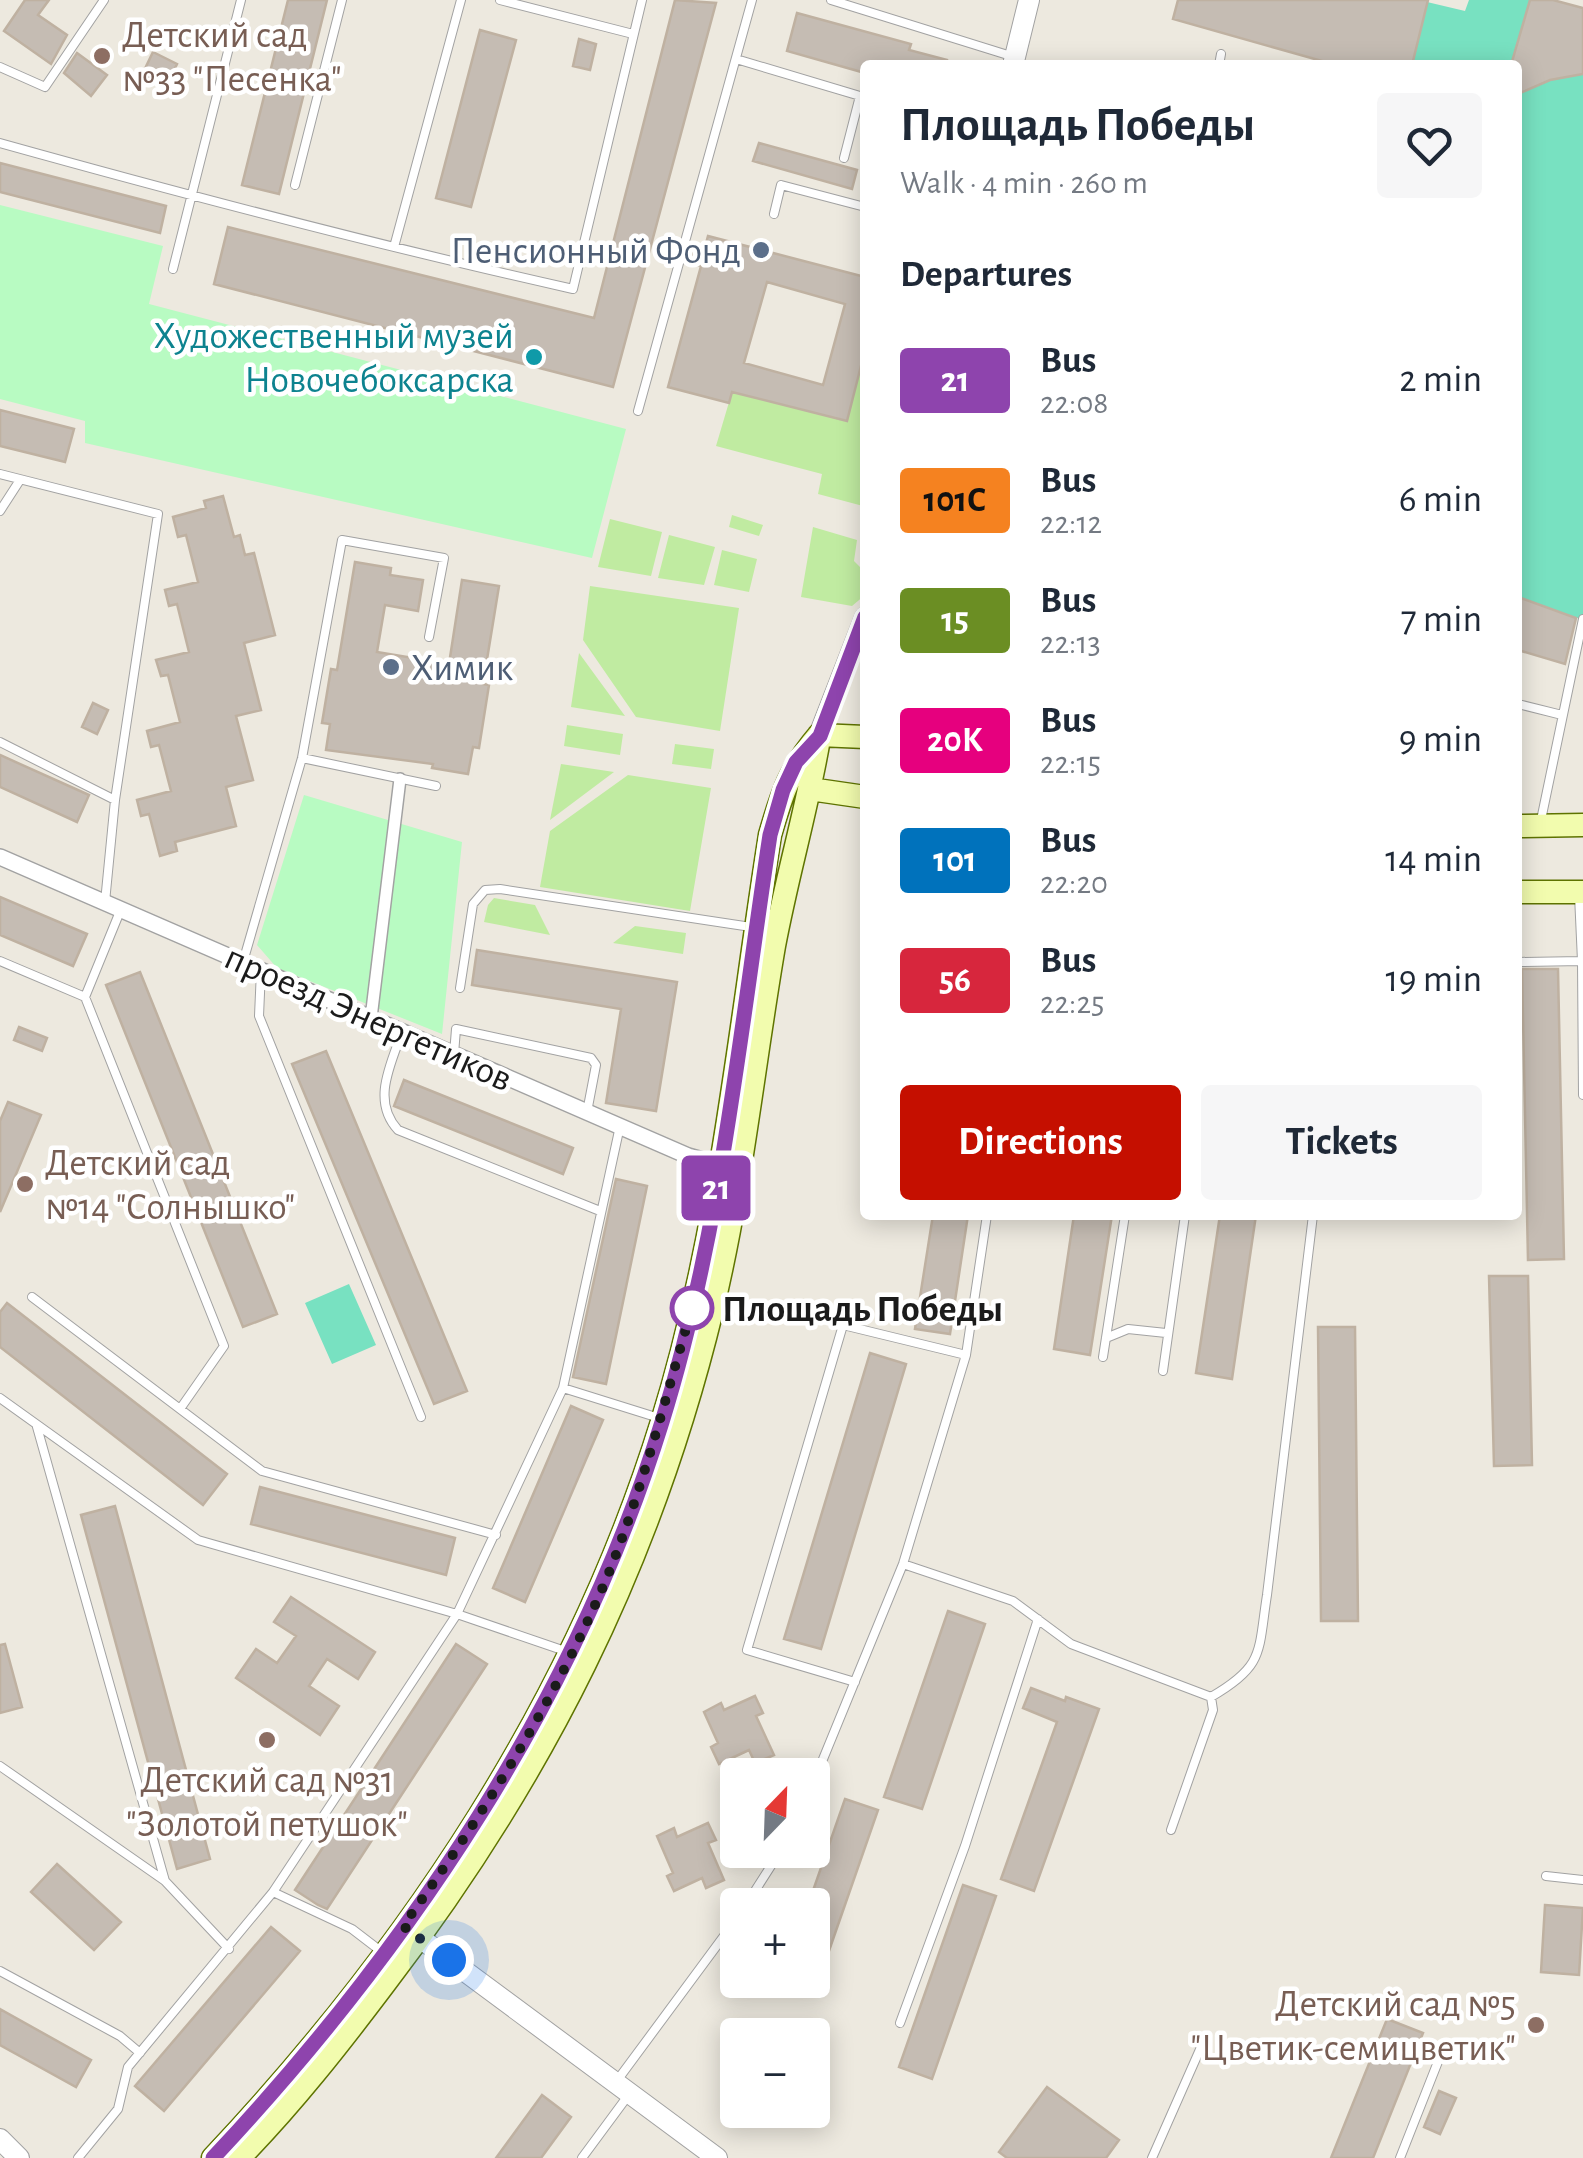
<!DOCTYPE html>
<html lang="en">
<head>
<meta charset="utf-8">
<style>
	:root { --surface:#fff; --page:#f6f6f7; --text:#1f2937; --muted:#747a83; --accent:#c50f00 }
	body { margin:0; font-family:"Alegreya Sans",sans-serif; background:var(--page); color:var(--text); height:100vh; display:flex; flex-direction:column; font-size:38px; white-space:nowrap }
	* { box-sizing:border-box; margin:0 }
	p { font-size:32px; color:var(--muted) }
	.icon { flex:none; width:55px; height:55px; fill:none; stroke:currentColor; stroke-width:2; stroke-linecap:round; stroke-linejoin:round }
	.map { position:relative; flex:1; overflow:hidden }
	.details { position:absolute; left:860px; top:60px; width:662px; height:1160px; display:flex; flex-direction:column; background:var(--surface); border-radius:10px; box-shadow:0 5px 25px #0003 }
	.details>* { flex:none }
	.badge { padding:0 20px; border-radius:8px; font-size:35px; line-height:65px }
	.needle { width:65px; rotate:23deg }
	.controls { position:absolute; left:720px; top:1758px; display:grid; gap:20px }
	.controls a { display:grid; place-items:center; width:110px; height:110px; border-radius:10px; background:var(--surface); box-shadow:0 5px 25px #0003; font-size:50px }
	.you { position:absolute; width:50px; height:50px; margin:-25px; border:8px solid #fff; border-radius:50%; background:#1a73e8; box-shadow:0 0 0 15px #1a73e833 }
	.map>.badge { position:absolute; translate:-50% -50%; box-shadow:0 0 0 5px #fff }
	h2 { padding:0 40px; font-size:38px; line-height:90px }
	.round { display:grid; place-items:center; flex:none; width:105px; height:105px; border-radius:10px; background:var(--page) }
	.headline { display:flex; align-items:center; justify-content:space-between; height:170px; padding:0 40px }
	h1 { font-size:48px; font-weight:700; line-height:75px }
	.cta { display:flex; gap:20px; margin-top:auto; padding:20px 40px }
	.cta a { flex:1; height:115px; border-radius:10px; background:var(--accent); color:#fff; font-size:40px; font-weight:700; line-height:115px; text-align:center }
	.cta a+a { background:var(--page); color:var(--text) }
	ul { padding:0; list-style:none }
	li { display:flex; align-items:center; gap:30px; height:120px; padding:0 40px }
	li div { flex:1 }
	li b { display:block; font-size:38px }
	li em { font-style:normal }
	li .badge { min-width:110px; font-weight:700; text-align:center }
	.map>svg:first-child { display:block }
	.grass { fill:#c0eba1 }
	.park { fill:#b8fbc2 }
	.pitch { fill:#78e1c1 }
	.building { fill:#c5bcb3; stroke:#bfb1a1; stroke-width:2.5; fill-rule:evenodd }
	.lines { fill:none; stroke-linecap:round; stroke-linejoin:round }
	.service-casing { stroke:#a2a2a2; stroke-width:10 }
	.pedestrian-casing { stroke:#a2a2a2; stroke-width:14 }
	.minor-casing { stroke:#a2a2a2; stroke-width:18 }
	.tertiary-casing { stroke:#a2a2a2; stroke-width:22 }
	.secondary-casing { stroke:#5e7300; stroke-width:25 }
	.service { stroke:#fff; stroke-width:8 }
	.pedestrian { stroke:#fff; stroke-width:11 }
	.minor { stroke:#fff; stroke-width:15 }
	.tertiary { stroke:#fff; stroke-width:20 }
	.secondary { stroke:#f2fcae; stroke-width:22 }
	.line-casing { stroke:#fff; stroke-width:22 }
	.line { stroke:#8e44ad; stroke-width:15 }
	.walk { stroke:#1b1b1b; stroke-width:10; stroke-dasharray:0 18 }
	.education-dot { fill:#8d6e63; stroke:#fff; stroke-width:4 }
	.service-dot { fill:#5c6f8a; stroke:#fff; stroke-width:4 }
	.culture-dot { fill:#0f9aa8; stroke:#fff; stroke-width:4 }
	.stop-dot { fill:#fff; stroke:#8e44ad; stroke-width:5 }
	.labels { text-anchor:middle; stroke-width:9; stroke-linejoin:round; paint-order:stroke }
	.education-label { font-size:38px; fill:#785e54; stroke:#fff; text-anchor:start }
	.service-label { font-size:38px; fill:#4e5e75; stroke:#fff; text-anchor:end }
	.culture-label { font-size:38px; fill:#0d838f; stroke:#fff; text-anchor:end }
	.street-label { font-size:38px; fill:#1b1b1b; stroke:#fff }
	.stop-label { font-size:38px; font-weight:bold; fill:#1b1b1b; stroke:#fff; text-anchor:start }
</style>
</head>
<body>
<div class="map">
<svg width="1583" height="2158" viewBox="0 0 1583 2158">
	<rect width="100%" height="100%" fill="#ede9df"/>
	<path class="grass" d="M865,350L863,506L818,494L822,474L716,446L732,392L846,421Z
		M732,515L763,525L759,536L729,527Z
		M610,519L662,532L651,576L598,567Z
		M813,527L857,540L854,561L865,572V595L852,606L801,597Z
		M669,535L715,547L704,585L658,578Z
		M722,550L757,559L749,592L714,585Z
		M590,586L739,608L720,731L636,717L583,640Z
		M579,653L625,716L571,707Z
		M567,725L623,734L620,755L564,746Z
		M675,744L714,749L711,769L672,764Z
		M561,764L614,772L550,820Z
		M628,775L711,788L690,911L540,887L550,831Z
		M494,898L535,905L550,935L484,922L488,905Z
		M635,926L686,933L683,954L613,943Z"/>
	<path class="park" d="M0,205L163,246L149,304L626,429L592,558L85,443V421L0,399Z
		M304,795L462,842L442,1034L277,968L257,945Z"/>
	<path class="pitch" d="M1469,0H1553L1583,8V620L1518,597V65H1412L1427,2L1465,11Z
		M349,1284L376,1345L332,1364L305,1303Z"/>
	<path class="building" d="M25,0H49L38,15L67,35L51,64L4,31Z
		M288,0H327L279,194L242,185Z
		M675,0L716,3L613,387L214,284L228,227L594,318Z
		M1178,0H1428L1412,65H1336L1173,19Z
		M1530,0H1553L1583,8V74L1550,80L1518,94V65H1511Z
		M797,13L911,44L909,50L947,60V65H865V73L787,51Z
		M480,30L516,40L471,207L436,198Z
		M579,39L596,44L590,70L573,66Z
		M153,52L177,64L165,88L141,77Z
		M77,53L107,75L91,96L64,73Z
		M759,143L857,170L852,189L753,161Z
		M0,163L166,206L160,233L0,192Z
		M708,236L865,277V350L847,421L732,392L729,403L668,387L701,266L691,263L696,245L705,247ZM767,282L845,304L823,385L744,363Z
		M0,410L74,429L65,462L0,446Z
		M223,496L234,537L240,535L245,555L254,553L275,635L244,643L261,710L236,716L253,780L226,787L236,826L175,842L177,851L160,856L149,814L141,816L137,800L171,791L159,745L151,747L147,731L180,722L168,675L161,676L156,660L189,652L177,604L169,606L165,590L198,582L186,535L178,537L173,517L206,508L204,501Z
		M355,562L391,568L390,575L423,580L418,611L385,605L377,652L449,664L462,580L499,586L483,684L489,685L479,748L473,747L468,774L432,768L433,764L326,750L330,724L322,723L331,669L337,670Z
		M1518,597L1576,618L1565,664L1518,650Z
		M93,703L108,710L97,734L82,727Z
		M0,755L89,795L77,822L0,787Z
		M0,897L87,934L73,966L0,935Z
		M477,950L677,982L656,1111L606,1103L621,1009L472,985Z
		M1522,969H1558L1564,1259L1528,1260Z
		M140,972L277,1314L243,1327L106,985Z
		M19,1027L47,1038L42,1051L14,1040Z
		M326,1051L467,1391L434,1404L292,1064Z
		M404,1080L573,1148L563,1174L394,1106Z
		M8,1102L41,1115L0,1212V1121Z
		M616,1179L647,1186L606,1384L573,1377Z
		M933,1215H968L950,1334L915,1329Z
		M1074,1215H1112L1090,1355L1054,1349Z
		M1220,1215H1256L1232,1379L1196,1373Z
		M1489,1276H1528L1532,1465L1494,1466Z
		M7,1303L227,1474L203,1505L0,1347V1312Z
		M1318,1327H1355L1358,1621H1321Z
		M870,1353L906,1364L821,1649L784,1639Z
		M571,1406L603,1420L525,1602L493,1588Z
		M260,1487L455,1538L446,1575L251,1524Z
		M115,1506L210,1859L177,1869L81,1515Z
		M291,1597L375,1652L358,1679L327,1659L309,1686L339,1706L320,1735L236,1678L256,1649L277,1663L296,1636L274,1622Z
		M948,1611L985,1624L922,1809L884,1797Z
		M5,1644L22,1707L0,1713V1645Z
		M456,1644L487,1664L327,1909L318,1905L295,1890Z
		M1031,1688L1065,1701L1066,1697L1099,1709L1034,1891L1001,1879L1057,1722L1023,1708Z
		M755,1696L763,1713L756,1716L774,1755L755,1763L749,1750L719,1764L711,1747L718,1743L704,1712L721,1703L724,1710Z
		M845,1799L878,1810L815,1991L812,1905H808Z
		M708,1823L716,1840L708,1843L724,1880L706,1888L702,1878L674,1891L667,1876L673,1873L657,1836L674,1828L677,1837Z
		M57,1864L121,1922L94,1950L31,1892Z
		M963,1885L996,1896L932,2079L899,2067Z
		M1545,1905L1583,1908L1579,1975L1541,1972Z
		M271,1927L300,1951L164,2111L135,2086Z
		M0,2009L91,2060L76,2087L0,2045Z
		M1387,2019L1423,2033L1373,2158H1331Z
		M1047,2087L1119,2140L1106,2158H1007L999,2152Z
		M1439,2091L1456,2098L1440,2134L1424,2127Z
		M542,2095L571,2117L541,2158H496Z"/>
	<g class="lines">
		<defs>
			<path id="service" d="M500,0L633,34
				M831,0L1011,56
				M736,59L860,96L844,158
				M1219,65L1221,54
				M0,67L45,87L104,0
				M0,143C190,196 380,246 573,289L642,0
				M295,185L342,0
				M774,214L781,185L865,207
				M394,247L461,0
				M173,269L241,0
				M638,411L752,0
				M0,474L158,514L115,800L105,902
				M0,511L20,480
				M1518,704L1562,715
				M0,742L115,800
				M302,758L436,786
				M1541,820L1583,619
				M1579,895L1582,961
				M121,909L85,997L224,1346L180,1409
				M0,961L85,997
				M243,962L302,758L342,540L444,558L429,637
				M1518,962L1582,961L1583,1095
				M261,970L259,1016L421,1417
				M460,988L473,904L485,890L500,889L751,927
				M402,1032C391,1064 371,1101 398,1130L600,1211
				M454,1054L456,1029L591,1058L596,1065L587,1112
				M32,1297L262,1471L496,1535
				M1106,1338L1128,1329L1166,1333
				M1103,1357L1125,1215
				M1163,1371L1185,1215
				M563,1388L659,1418
				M0,1398L198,1540L457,1614L568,1652
				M37,1427L165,1881L229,1949
				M903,1564L1013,1601L1071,1644L1211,1697C1265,1666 1258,1652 1267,1595L1313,1215
				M855,1682L747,1650L843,1325L966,1355
				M0,1766L165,1881
				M812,1786L903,1564L966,1355L987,1215
				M1171,1830L1213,1710L1211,1697
				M1546,1876L1583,1880
				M273,1892L352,1929L382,1952
				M746,1905L781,1850
				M0,1971L120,2036L140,2053
				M900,2023L965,1846L1038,1619
				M616,2082L738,1917
				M78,2158L118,2109L128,2067L273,1892L457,1614L563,1388L620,1126
				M582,2158L630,2093
				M1152,2158L1205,2038
				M1400,2158L1443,2049"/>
			<path id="pedestrian" d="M371,1018L400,779"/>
			<path id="minor" d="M0,857L688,1156L720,1165"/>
			<path id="tertiary" d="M1013,65L1029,0
				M819,735L865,617
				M420,1938L717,2158
				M0,2139L19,2158"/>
			<path id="secondary" d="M819,735L865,737
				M810,789L865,797
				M1518,826L1583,825
				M1518,892H1583
				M213,2158C411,1948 576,1700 662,1422C721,1232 739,1031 770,835C782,793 790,769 819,735
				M239,2158C292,2104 339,2044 385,1983C543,1776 650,1565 712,1310C741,1190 753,1068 774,946C787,876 807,809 819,739"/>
		</defs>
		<use href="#service" class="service-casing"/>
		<use href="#pedestrian" class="pedestrian-casing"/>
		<use href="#minor" class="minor-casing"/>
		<use href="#tertiary" class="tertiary-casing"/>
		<use href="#secondary" class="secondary-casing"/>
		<use href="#service" class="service"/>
		<use href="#pedestrian" class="pedestrian"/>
		<use href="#minor" class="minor"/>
		<use href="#tertiary" class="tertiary"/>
		<use href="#secondary" class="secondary"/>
	</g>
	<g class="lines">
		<defs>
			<path id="line" d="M213,2158C411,1947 576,1700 662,1422C721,1232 740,1031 770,835L783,790L796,762L820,736L865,617"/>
		</defs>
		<use href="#line" class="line-casing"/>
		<use href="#line" class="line"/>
		<path class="walk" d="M449,1960L403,1926C483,1815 558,1697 610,1570C644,1484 666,1396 692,1308"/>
	</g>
	<g class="education-dot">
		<circle cx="102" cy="56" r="10"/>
		<circle cx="25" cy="1184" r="10"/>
		<circle cx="267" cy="1740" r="10"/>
		<circle cx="1536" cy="2025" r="10"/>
	</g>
	<g class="service-dot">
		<circle cx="761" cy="250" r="10"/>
		<circle cx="391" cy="667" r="10"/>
	</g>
	<circle class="culture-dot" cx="534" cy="357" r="10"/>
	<circle class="stop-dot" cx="692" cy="1308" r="20"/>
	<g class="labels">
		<g class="education-label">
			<text x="122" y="47">Детский сад<tspan x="122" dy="44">№33 "Песенка"</tspan></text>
			<text x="45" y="1175">Детский сад<tspan x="45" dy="44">№14 "Солнышко"</tspan></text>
			<text x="267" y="1792" text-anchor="middle">Детский сад №31<tspan x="267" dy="44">"Золотой петушок"</tspan></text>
			<text x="1516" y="2016" text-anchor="end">Детский сад №5<tspan x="1516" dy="44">"Цветик-семицветик"</tspan></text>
		</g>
		<g class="service-label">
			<text x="741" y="263">Пенсионный Фонд</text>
			<text x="411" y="680" text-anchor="start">Химик</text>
		</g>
		<g class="culture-label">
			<text x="514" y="348">Художественный музей<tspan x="514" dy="44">Новочебоксарска</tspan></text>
		</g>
		<g class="street-label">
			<text transform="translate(369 1017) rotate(24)" y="13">проезд Энергетиков</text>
		</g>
		<g class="stop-label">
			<text x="722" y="1321">Площадь Победы</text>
		</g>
	</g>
</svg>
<div class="controls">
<a><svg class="needle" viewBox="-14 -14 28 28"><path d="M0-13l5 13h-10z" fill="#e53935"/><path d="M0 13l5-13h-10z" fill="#747a83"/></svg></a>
<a>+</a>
<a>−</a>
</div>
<div class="you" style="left:449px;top:1960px"></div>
<b class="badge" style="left:716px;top:1188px;background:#8e44ad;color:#fff">21</b>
<section class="details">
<div class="headline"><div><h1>Площадь Победы</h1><p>Walk · 4 min · 260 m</p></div><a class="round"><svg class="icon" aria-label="heart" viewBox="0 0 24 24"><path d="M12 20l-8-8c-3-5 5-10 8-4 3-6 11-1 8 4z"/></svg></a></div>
<h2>Departures</h2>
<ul>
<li><span class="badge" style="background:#8e44ad;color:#fff">21</span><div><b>Bus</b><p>22:08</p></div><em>2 min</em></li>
<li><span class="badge" style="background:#f58220;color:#111">101С</span><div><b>Bus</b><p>22:12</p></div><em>6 min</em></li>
<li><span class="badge" style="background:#6b8e23;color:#fff">15</span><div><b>Bus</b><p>22:13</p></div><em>7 min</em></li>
<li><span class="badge" style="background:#e6007e;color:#fff">20К</span><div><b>Bus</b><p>22:15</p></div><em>9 min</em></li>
<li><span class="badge" style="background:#0072bc;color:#fff">101</span><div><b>Bus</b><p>22:20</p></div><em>14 min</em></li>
<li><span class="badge" style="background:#d7263d;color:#fff">56</span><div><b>Bus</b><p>22:25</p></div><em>19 min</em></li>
</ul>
<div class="cta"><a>Directions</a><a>Tickets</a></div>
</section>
</div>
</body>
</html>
